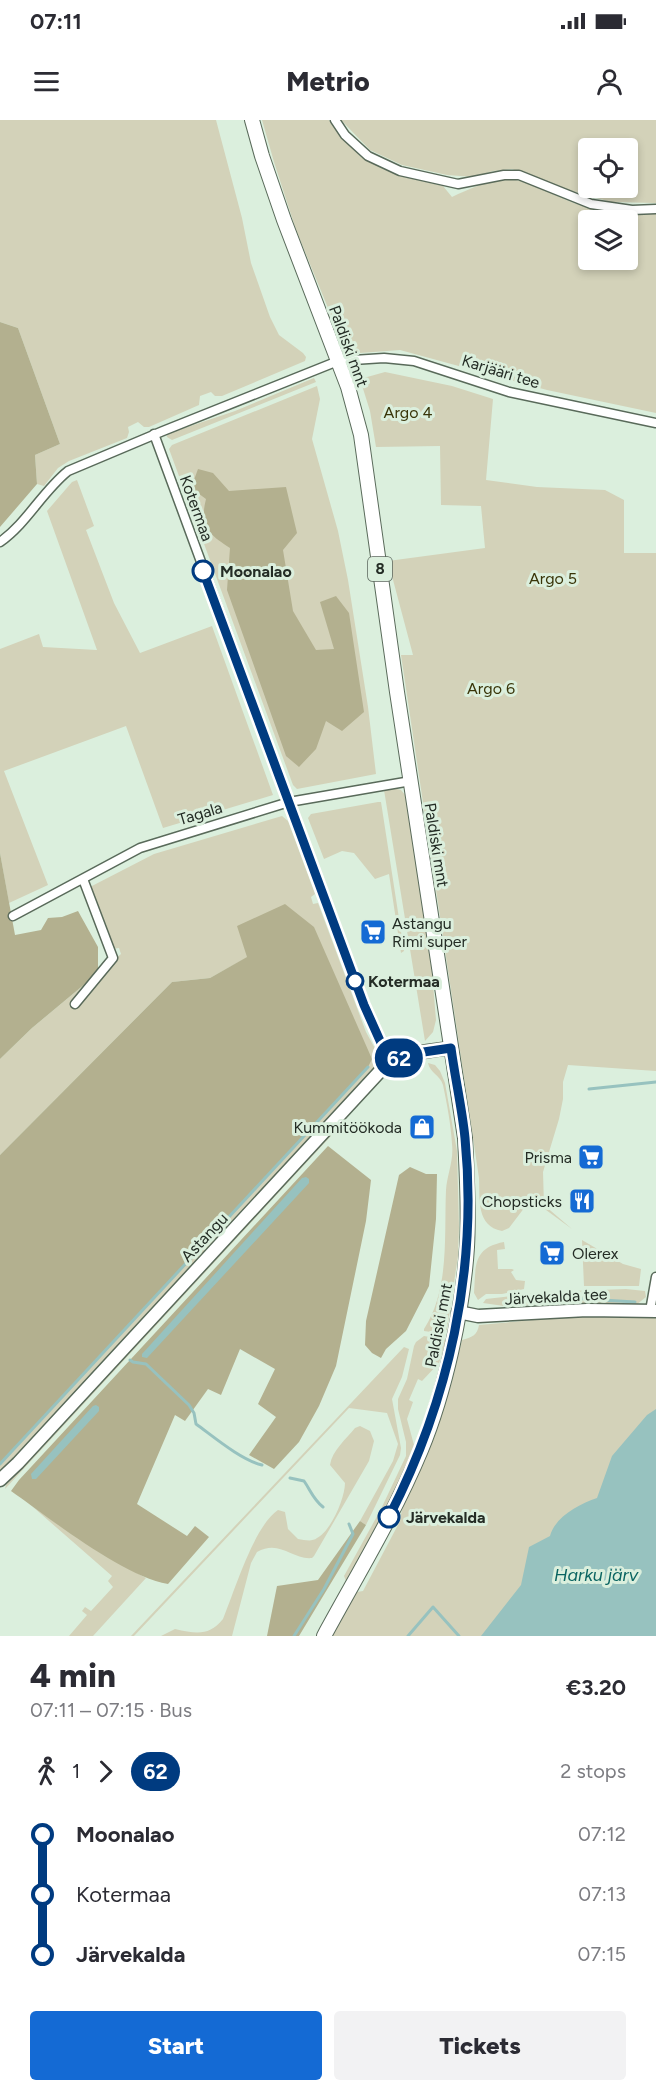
<!DOCTYPE html>
<html lang="en">
<head>
<meta charset="utf-8">
<style>
	:root { --surface:#fff; --page:#f2f2f3; --text:#2b2b33; --muted:#7c7c81; --accent:#146ad4 }
	body { margin:0; font-family:Figtree,sans-serif; background:var(--page); color:var(--text); height:100vh; display:flex; flex-direction:column; font-size:22px; white-space:nowrap }
	* { box-sizing:border-box; margin:0 }
	p { font-size:20px; color:var(--muted) }
	.icon { flex:none; width:33px; height:33px; fill:none; stroke:currentColor; stroke-width:2; stroke-linecap:round; stroke-linejoin:round }
	.map { position:relative; height:1516px; overflow:hidden }
	.details { display:flex; flex-direction:column; background:var(--surface); flex:1 }
	.details>* { flex:none }
	.badge { padding:0 12px; border-radius:20px; font-size:21px; line-height:39px }
	.buttons { position:absolute; left:578px; top:18px; display:grid; gap:12px }
	.buttons a { display:grid; place-items:center; width:60px; height:60px; border-radius:6px; background:var(--surface); box-shadow:0 3px 9px #0003; font-size:30px }
	.map>.badge { position:absolute; translate:-50% -50%; box-shadow:0 0 0 3px #fff }
	.legs { display:flex; align-items:center; gap:9px; height:66px; padding:0 30px; font-size:20px }
	.legs p { margin-inline-start:auto }
	.head { display:flex; align-items:center; justify-content:space-between; height:102px; padding:0 30px }
	h1 { font-size:33px; font-weight:800; line-height:45px }
	.button { display:flex; gap:12px; margin-top:auto; padding:12px 30px }
	.button a { flex:1; height:69px; border-radius:6px; background:var(--accent); color:#fff; font-size:24px; font-weight:800; line-height:69px; text-align:center }
	.button a+a { background:var(--page); color:var(--text) }
	ul { padding:0 30px; list-style:none }
	li { display:flex; align-items:center; gap:21px; height:60px; font-size:22px }
	li i { display:grid; place-items:center; width:9px; height:100%; margin:0 8px; background:currentColor }
	li i::after { content:''; width:15px; height:15px; margin:-8px; border:4px solid; border-radius:50%; background:var(--surface) }
	li p { margin-inline-start:auto }
	li:first-child i { background:linear-gradient(#0000 50%,currentColor 0) }
	li:last-child i { background:linear-gradient(currentColor 50%,#0000 0) }
	.status { display:flex; justify-content:space-between; align-items:center; height:42px; padding:0 30px; background:var(--surface); direction:ltr }
	.status svg { height:16px; fill:currentColor }
	header { display:flex; justify-content:space-between; align-items:center; height:78px; padding:0 30px; background:var(--surface); font-size:27px; font-weight:800 }
	.map>svg:first-child { display:block }
	.green { fill:#d3d2b9; fill-rule:evenodd }
	.forest { fill:#b3b08f }
	.water { fill:#97c2bf }
	.lines { fill:none; stroke-linecap:round; stroke-linejoin:round }
	.stream { stroke:#97c2bf; stroke-width:3 }
	.street-casing { stroke:#596a5a; stroke-width:11 }
	.secondary-casing { stroke:#596a5a; stroke-width:15 }
	.primary-casing { stroke:#596a5a; stroke-width:16 }
	.street { stroke:#fff; stroke-width:8 }
	.secondary { stroke:#fff; stroke-width:12 }
	.primary { stroke:#fff; stroke-width:14 }
	.line-1-casing { stroke:#fff; stroke-width:14 }
	.line-1 { stroke:#003b80; stroke-width:9 }
	.stop-1-dot { fill:#fff; stroke:#003b80; stroke-width:3 }
	.labels { text-anchor:middle; stroke-width:6; stroke-linejoin:round; paint-order:stroke }
	.shield { fill:#dbefdd; stroke:#5b665c; stroke-width:1.5 }
	.shield-label { font-size:15px; font-weight:bold; fill:#242c25 }
	.street-label { font-size:16px; fill:#242c25; stroke:#dbefdd }
	.park-label { font-size:16px; fill:#393509; stroke:#dbefdd }
	.stop-label { font-size:16px; font-weight:bold; fill:#242c25; stroke:#dbefdd; text-anchor:start }
	.poi-label { font-size:16px; fill:#242c25; stroke:#dbefdd; text-anchor:end }
	.water-label { font-size:18px; font-style:italic; fill:#0a6461; stroke:#dbefdd }
</style>
</head>
<body>
<div class="status"><b>07:11</b><svg viewBox="0 0 49 12"><path d="M0 12V9h3v3zM5 12V6h3v6zM10 12V3h3v9zM15 12V0h3v12zM26 1h20v11H26zM47 4h2v5h-2z"/></svg></div>
<header><svg class="icon" aria-label="menu" viewBox="0 0 24 24"><path d="M4 6h16M4 12h16M4 18h16"/></svg>Metrio<svg class="icon" aria-label="person" viewBox="0 0 24 24"><circle cx="12" cy="8" r="4"/><path d="M4 21q1-7 8-7t8 7"/></svg></header>
<div class="map">
<svg width="656" height="1516" viewBox="0 0 656 1516">
	<rect width="100%" height="100%" fill="#dbefdd"/>
	<path class="green" d="M0,0H216L242,98L251,143L270,197L279,215L303,233L306,237L305,241L222,276H215L211,272L200,276L199,285L149,307H144L138,302L128,307L129,312L127,318L69,341L58,348L44,366L37,364L35,335L60,324L18,208L0,202Z
		M262,0H329L344,20L361,37L383,49L404,57L443,66L452,77C472,68 500,54 523,62C543,68 562,80 583,86C606,93 632,94 656,94V293L547,270L400,230L360,233L342,222L296,110L274,42ZM588,100H627V140H588Z
		M341,0H656V83L611,82L565,69L512,49L493,51L474,57L447,55L402,45L370,30ZM588,28H627V68H588Z
		M385,252L452,266L493,279L486,360L537,367L605,370L624,380V433H656V951L568,945L563,962V979L559,999L543,1052L544,1085L572,1109L531,1079L509,1108L502,1111C476,1106 480,1079 479,1058L401,535H413L388,441L485,428L481,386L441,385L440,326L376,327L370,291L360,259Z
		M314,258L316,262L172,320L167,317V314L235,291Z
		M317,266L320,279L312,319L338,411L348,460L368,587L376,654L297,669L293,665L169,329L172,325Z
		M77,360L94,406L86,410L114,483L140,533L212,506L273,675L163,708L126,606L4,651L48,765L9,783L0,733V529L39,514L43,527L97,530L47,391L72,362Z
		M394,668L401,670L406,676L432,852L436,900L433,912L425,921L384,670Z
		M378,682H381L404,831L401,833L389,754L375,759L354,733L342,731L324,739L308,698L311,694Z
		M282,696L288,701L315,774L311,777L313,784L318,783L366,912L379,936V942L354,972L0,1353V1344L368,947L248,837L210,858L172,862L0,1035V939L32,908L121,834L119,828L111,829L90,767L154,734Z
		M428,943L435,945L440,951L445,963L457,1031L459,1107L458,1136L447,1210H440L438,1213L424,1211V1209C450,1169 444,1115 446,1070C447,1055 454,1040 452,1024C451,1005 447,984 443,965C440,955 430,953 428,943Z
		M341,1000L343,1003L5,1369L7,1361Z
		M582,1120L623,1144L641,1149L639,1166H584Z
		M504,1122L505,1129L497,1130L498,1149H512L514,1150L511,1152L516,1160L525,1161L524,1169L502,1174H486L478,1180L474,1173C476,1147 472,1128 504,1122Z
		M626,1169L645,1171L646,1177L636,1185L587,1183L504,1186L483,1183L486,1179L545,1172Z
		M588,1195L656,1197V1339L558,1516H331L357,1472L363,1471L399,1403L403,1386L434,1318L451,1265L462,1220C472,1217 477,1216 479,1205Z
		M424,1216L446,1220L439,1243L422,1261L418,1259L409,1280L413,1282L407,1299L414,1325L397,1367L374,1412L346,1461L344,1456L381,1389L406,1336V1322L398,1289V1279L407,1259L414,1226L416,1222Z
		M404,1227L409,1229L402,1257L392,1279L401,1328L400,1335L366,1405L360,1401L393,1341L398,1324L387,1293L349,1288L134,1516H131Z
		M360,1306L370,1311L374,1321L369,1341L314,1436L312,1438C292,1440 280,1419 257,1432L251,1443L232,1516H161L175,1509C197,1514 209,1516 223,1499C235,1470 254,1406 278,1390L285,1392L288,1409L298,1419C305,1420 312,1422 317,1418C331,1411 345,1378 345,1363L330,1345C332,1331 346,1319 355,1308Z
		M33,1387L99,1432L146,1458L93,1516H69L87,1495L82,1491L85,1487L91,1491L113,1467L108,1461L112,1456Z"/>
	<path class="forest" d="M0,202L18,208L60,324L35,335L37,364L0,407Z
		M198,349L213,353L229,371L286,367L297,413L283,430L293,491L316,530L334,529L320,482L336,476L349,493L364,592L342,611L326,601L316,629L299,647L286,636L227,470L230,428C208,413 199,408 206,379L191,368Z
		M0,733L15,815L41,810L48,798L62,797L78,791L98,827V853L32,908L0,939Z
		M285,784L314,807L372,939L368,947L0,1344V1035L172,862L210,858L247,837L237,806Z
		M328,1026L371,1060L366,1101L336,1246L319,1286L299,1322L274,1349L249,1335L276,1297L258,1284L275,1249L240,1229L221,1275L208,1269L185,1301L175,1295L137,1384L187,1416L195,1406L209,1417L168,1464C122,1456 51,1399 11,1371L19,1360Z
		M410,1047L426,1054H437L436,1099L429,1166L406,1211L386,1229L381,1238L372,1233L365,1225L366,1201L399,1055Z
		M360,1401L366,1405L299,1516H267L277,1466L318,1460Z"/>
	<path class="water" d="M306,1057L309,1059V1063L147,1238L142,1237V1234L302,1058Z
		M96,1285L99,1287V1291L36,1359H32L31,1354L93,1286Z
		M656,1289V1516H481L521,1465L529,1427L550,1416C555,1397 579,1384 597,1378L612,1336L647,1295Z"/>
	<g class="lines">
		<path class="stream" d="M589,969L656,962
			M523,1178L552,1177L635,1182
			M130,1240L133,1242L146,1244L189,1285L194,1293L196,1304C214,1317 241,1340 262,1345
			M0,1344L368,947
			M290,1358L304,1361C311,1371 313,1379 323,1387
			M294,1516L324,1469L353,1414L349,1404
			M408,1516L433,1487L459,1516"/>
		<defs>
			<path id="street" d="M335,0L345,15L368,36L400,51L458,64L504,55H519L591,84L632,90L656,89
				M154,314L364,885L390,943
				M0,422C27,403 42,372 68,351L163,311L338,241L384,238L414,241L509,272L656,303
				M13,796L140,728L289,682L411,661
				M75,884L113,838L83,759
				M650,1191L656,1157"/>
			<path id="secondary" d="M458,1192L478,1196L587,1190L656,1191
				M0,1360L18,1343L383,948C403,933 426,931 451,928"/>
			<path id="primary" d="M252,0L262,36L284,100L348,267L361,315L397,572L465,1018C467,1054 469,1091 467,1127C463,1190 445,1272 421,1330C394,1395 357,1455 324,1516"/>
		</defs>
		<use href="#street" class="street-casing"/>
		<use href="#secondary" class="secondary-casing"/>
		<use href="#primary" class="primary-casing"/>
		<use href="#street" class="street"/>
		<use href="#secondary" class="secondary"/>
		<use href="#primary" class="primary"/>
	</g>
	<g class="lines">
		<defs>
			<path id="line-1" d="M203,451L364,885L390,943L410,934L451,928C455,958 462,988 465,1018C478,1150 449,1280 389,1397"/>
		</defs>
		<use href="#line-1" class="line-1-casing"/>
		<use href="#line-1" class="line-1"/>
	</g>
	<defs>
		<symbol id="supermarket-square" viewBox="-11 -11 22 22"><rect x="-9" y="-9" width="18" height="18" rx="4" fill="#146ad4" stroke="#dbefdd"/><path d="M-6-5.5h2.5l.6 2H6L4.5 2H-2.5L-4.4-4H-6ZM-1.5 3.2a1.3 1.3 0 1 0 .1 0ZM3 3.2a1.3 1.3 0 1 0 .1 0Z" fill="#fff"/></symbol>
		<symbol id="shop-square" viewBox="-11 -11 22 22"><rect x="-9" y="-9" width="18" height="18" rx="4" fill="#146ad4" stroke="#dbefdd"/><path d="M-5-2.5h2.3a2.7 3.5 0 0 1 5.4 0H5L5.5 6h-11ZM-1.5-2.5h3a1.5 2.3 0 0 0-3 0Z" fill="#fff"/></symbol>
		<symbol id="restaurant-square" viewBox="-11 -11 22 22"><rect x="-9" y="-9" width="18" height="18" rx="4" fill="#146ad4" stroke="#dbefdd"/><path d="M-5-6h1v4h1v-4h1v4h1v-4h1v5L-1.5 .5V6h-2V.5L-5-1ZM5-6V6H3V1.5H1.5Q1.5-4 5-6Z" fill="#fff"/></symbol>
	</defs>
	<g fill-rule="evenodd">
		<use href="#supermarket-square" x="358" y="797" width="30" height="30"/>
		<use href="#shop-square" x="407" y="992" width="30" height="30"/>
		<use href="#supermarket-square" x="576" y="1022" width="30" height="30"/>
		<use href="#restaurant-square" x="567" y="1066" width="30" height="30"/>
		<use href="#supermarket-square" x="537" y="1118" width="30" height="30"/>
	</g>
	<g class="stop-1-dot">
		<circle cx="203" cy="451" r="10"/>
		<circle cx="355" cy="861" r="8"/>
		<circle cx="389" cy="1397" r="10"/>
	</g>
	<g class="labels">
		<rect class="shield" x="368" y="437" width="24" height="24" rx="4.5"/>
		<g class="shield-label">
			<text x="380" y="454">8</text>
		</g>
		<g class="street-label">
			<text transform="translate(349 226) rotate(70)" y="6">Paldiski mnt</text>
			<text transform="translate(501 251) rotate(17)" y="6">Karjääri tee</text>
			<text transform="translate(197 388) rotate(70)" y="6">Kotermaa</text>
			<text transform="translate(200 693) rotate(-17)" y="6">Tagala</text>
			<text transform="translate(437 725) rotate(81)" y="6">Paldiski mnt</text>
			<text transform="translate(204 1117) rotate(-47)" y="6">Astangu</text>
			<text transform="translate(556 1176) rotate(-3)" y="6">Järvekalda tee</text>
			<text transform="translate(438 1205) rotate(-79)" y="6">Paldiski mnt</text>
		</g>
		<g class="park-label">
			<text x="408" y="298">Argo 4</text>
			<text x="553" y="464">Argo 5</text>
			<text x="491" y="574">Argo 6</text>
		</g>
		<g class="stop-label">
			<text x="220" y="457">Moonalao</text>
			<text x="368" y="867">Kotermaa</text>
			<text x="406" y="1403">Järvekalda</text>
		</g>
		<g class="poi-label">
			<text x="392" y="809" text-anchor="start">Astangu<tspan x="392" dy="18">Rimi super</tspan></text>
			<text x="402" y="1013">Kummitöökoda</text>
			<text x="572" y="1043">Prisma</text>
			<text x="562" y="1087">Chopsticks</text>
			<text x="572" y="1139" text-anchor="start">Olerex</text>
		</g>
		<g class="water-label">
			<text x="596" y="1461">Harku järv</text>
		</g>
	</g>
</svg>
<div class="buttons">
<a><svg class="icon" aria-label="locate" viewBox="0 0 24 24"><circle cx="12" cy="12" r="6"/><path d="M12 2v4M12 18v4M2 12h4M18 12h4"/></svg></a>
<a><svg class="icon" aria-label="layers" viewBox="0 0 24 24"><path d="M12 4l9 5-9 5-9-5zM3 14l9 5 9-5"/></svg></a>
</div>
<b class="badge" style="left:399px;top:938px;background:#003b80;color:#fff">62</b>
</div>
<section class="details">
<div class="head"><div><h1>4 min</h1><p>07:11 – 07:15 · Bus</p></div><b>€3.20</b></div>
<div class="legs"><svg class="icon" aria-label="walk" viewBox="0 0 24 24"><circle cx="13" cy="4" r="2"/><path d="M13 8l-2 6 4 7M11 14l-3 7M7 12l3-4h3l4 4"/></svg>1<svg class="icon" aria-label="forward" viewBox="0 0 24 24"><path d="M9 5l7 7-7 7"/></svg><b class="badge" style="background:#003b80;color:#fff">62</b><p>2 stops</p></div>
<ul>
<li><i style="color:#003b80"></i><b>Moonalao</b><p>07:12</p></li>
<li><i style="color:#003b80"></i><span>Kotermaa</span><p>07:13</p></li>
<li><i style="color:#003b80"></i><b>Järvekalda</b><p>07:15</p></li>
</ul>
<div class="button"><a>Start</a><a>Tickets</a></div>
</section>
</body>
</html>
